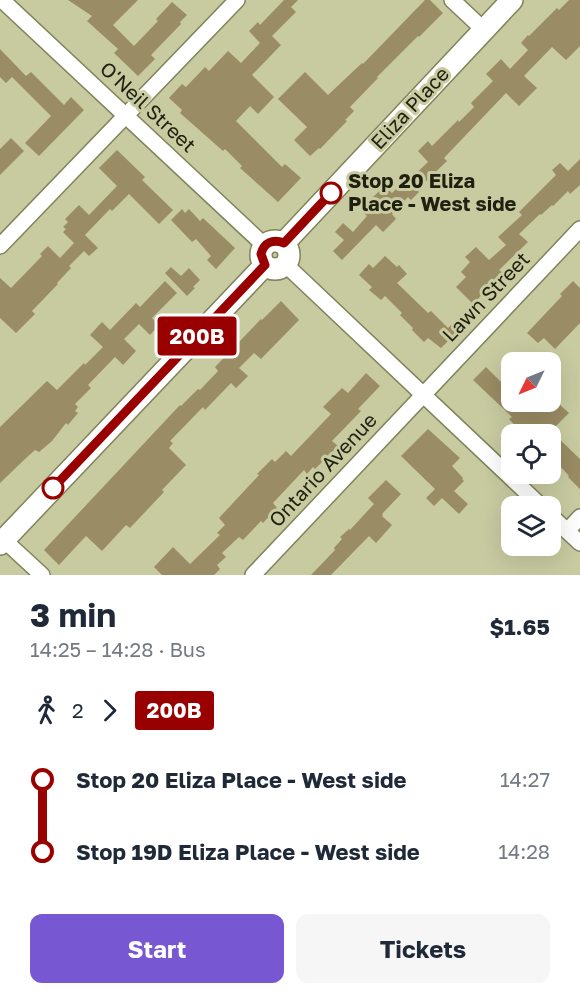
<!DOCTYPE html>
<html lang="en">
<head>
<meta charset="utf-8">
<style>
	:root { --surface:#fff; --page:#f6f6f7; --text:#1f2937; --muted:#747a83; --accent:#7758d2 }
	body { margin:0; font-family:"Golos Text",sans-serif; background:var(--page); color:var(--text); height:100vh; display:flex; flex-direction:column; font-size:22px; white-space:nowrap }
	* { box-sizing:border-box; margin:0 }
	p { font-size:20px; color:var(--muted) }
	.icon { flex:none; width:33px; height:33px; fill:none; stroke:currentColor; stroke-width:2; stroke-linecap:round; stroke-linejoin:round }
	.map { position:relative; height:575px; overflow:hidden }
	.details { display:flex; flex-direction:column; background:var(--surface); flex:1 }
	.details>* { flex:none }
	.badge { padding:0 12px; border-radius:4px; font-size:21px; line-height:39px }
	.needle { width:39px; rotate:227deg }
	.fabs { position:absolute; left:501px; top:352px; display:grid; gap:12px }
	.fabs a { display:grid; place-items:center; width:60px; height:60px; border-radius:12px; background:var(--surface); box-shadow:0 6px 24px #0002; font-size:30px }
	.map>.badge { position:absolute; translate:-50% -50%; box-shadow:0 0 0 3px #fff }
	.legs { display:flex; align-items:center; gap:9px; height:66px; padding:0 30px; font-size:20px }
	.legs p { margin-inline-start:auto }
	.overview { display:flex; align-items:center; justify-content:space-between; height:102px; padding:0 30px }
	h1 { font-size:33px; font-weight:700; line-height:45px }
	.action { display:flex; gap:12px; margin-top:auto; padding:12px 30px }
	.action a { flex:1; height:69px; border-radius:12px; background:var(--accent); color:#fff; font-size:24px; font-weight:700; line-height:69px; text-align:center }
	.action a+a { background:var(--page); color:var(--text) }
	ul { padding:0 30px; list-style:none }
	li { display:flex; align-items:center; gap:21px; height:72px; font-size:22px }
	li i { display:grid; place-items:center; width:9px; height:100%; margin:0 8px; background:currentColor }
	li i::after { content:''; width:15px; height:15px; margin:-8px; border:4px solid; border-radius:50%; background:var(--surface) }
	li p { margin-inline-start:auto }
	li:first-child i { background:linear-gradient(#0000 50%,currentColor 0) }
	li:last-child i { background:linear-gradient(currentColor 50%,#0000 0) }
	.map>svg:first-child { display:block }
	.building { fill:#9a8c64 }
	.lines { fill:none; stroke-linecap:round; stroke-linejoin:round }
	.street-casing { stroke:#81835b; stroke-width:18 }
	.secondary-casing { stroke:#81835b; stroke-width:24 }
	.street { stroke:#fff; stroke-width:15 }
	.secondary { stroke:#fff; stroke-width:21 }
	.line-1-casing { stroke:#fff; stroke-width:14 }
	.line-1 { stroke:#900; stroke-width:9 }
	.stop-1-dot { fill:#fff; stroke:#900; stroke-width:3 }
	.labels { text-anchor:middle; stroke-width:6; stroke-linejoin:round; paint-order:stroke }
	.street-label { font-size:20px; fill:#1f2010; stroke:#c8cba0 }
	.stop-label { font-size:20px; font-weight:bold; fill:#1f2010; stroke:#c8cba0; text-anchor:start }
</style>
</head>
<body>
<div class="map">
<svg width="580" height="575" viewBox="0 0 580 575">
	<rect width="100%" height="100%" fill="#c8cba0"/>
	<path class="building" d="M68,0H138L113,25L134,46L158,21L156,19L172,2L187,15L180,22L181,24L151,55L155,59L138,76L114,53L118,49L87,21L92,16Z
		M284,0H298L291,7L296,12L272,36L281,45L252,75L274,97L258,114L250,106L236,121L282,167L285,164L301,178L278,202L240,168L242,166L225,149L223,151L180,113L182,110L169,98L182,84L186,87L205,67L209,71L228,51L241,63L260,43L249,31L258,22L260,25Z
		M425,0H430L443,13L419,37L418,36L377,77L378,78L350,107L354,111L345,120L347,121L320,149L319,148L310,156L294,140L307,127L278,99L305,72L328,95L362,63L363,64Z
		M569,0H580V46L566,60L552,47L524,76L537,88L519,106L506,93L444,158L447,161L417,190L419,192L411,200L408,197L392,214L396,219L383,232L376,225L342,260L333,251L344,240L335,232L343,223L353,232L367,216L361,210L374,196L385,186L392,193L406,179L408,181L428,162L418,151L428,141L432,146L458,120L459,122L474,107L471,103L493,81L486,74L501,59L510,69L528,50L521,43L528,35L529,36L557,8L559,10Z
		M0,49L26,76L31,72L64,105L71,97L84,110L39,156L25,143L51,116L12,77L6,83L0,77Z
		M11,138L24,151L0,175V149Z
		M117,150L145,177L142,180L173,210L159,224L129,194L112,211L110,209L85,235L98,248L89,256L84,251L69,266L71,268L57,283L58,284L32,311L35,314L16,333L0,318V278L11,288L42,256L40,254L48,246L60,258L74,243L63,232L66,229L63,227L68,222L65,219L79,205L89,215L117,186L99,168Z
		M580,159V185L570,194L568,191L553,206L552,205L541,215L540,214L519,234L528,242L499,270L503,273L473,304L456,287L466,277L461,272L470,262L465,257L476,247L489,260L506,245L498,237L522,215L519,212L556,175L552,170L560,163L568,171Z
		M182,209L185,213L189,209L200,221L203,218L235,248L216,269L207,260L211,256L196,239L192,242L171,220Z
		M385,256L397,267L399,265L407,274L397,283L428,313L431,311L448,328L456,320L465,329L455,340L452,337L441,348L428,338L424,342L412,330L413,328L400,315L402,313L385,296L381,300L369,290L372,287L359,275L369,264L373,268Z
		M171,267L181,276L189,268L200,280L193,287L195,288L187,296L165,273Z
		M165,281L177,293L152,318L159,325L150,335L139,324L124,339L136,351L123,365L115,357L88,385L91,388L75,404L78,407L75,411L78,413L68,425L66,423L52,441L39,452L35,450L25,459L0,483V427L47,381L57,390L84,363L85,365L103,347L90,335L102,322L110,330L136,303L140,307Z
		M573,281L580,288V323L555,349L544,338L538,343L527,333L562,296L560,294Z
		M281,301L299,320L261,359L254,353L239,368L248,376L236,388L231,383L205,410L203,407L170,441L173,443L169,448L186,465L162,490L164,492L130,528L126,525L102,551L86,536L59,565L44,550L180,405L181,406L198,389L200,390L218,371L215,367L261,319L262,320Z
		M486,367L512,393V402H549L554,407L558,403L569,413L551,431L580,459V489L568,477L569,476L550,455V431L547,435H530L524,429L521,432L509,419L512,417L473,380Z
		M366,373L380,386L358,409L361,411L332,441L338,446L315,469L313,467L307,474L304,470L273,503L277,508L263,523L261,521L243,540L239,537L222,553L226,557L217,565L220,569L214,575H162L154,567L173,547L190,564L220,535L217,533L225,525L219,518L259,475L257,474L272,459L275,462L286,451L291,456L331,414L323,407L342,388L348,393Z
		M428,429L460,458L452,466L463,478L462,479L464,481L454,491L468,504L459,514L442,498L434,506L426,498L435,489L401,456Z
		M386,480L401,494L382,514L383,515L382,516L392,525L376,543L369,536L331,575H311L335,550L334,548L342,539L340,537L349,529L350,530L374,504L368,498Z"/>
	<g class="lines">
		<defs>
			<path id="street" d="M2,0L265,246
				M452,0L484,30
				M0,246L237,0
				M286,265L542,507
				M550,515L580,543
				M567,531L580,517
				M4,540L42,575
				M253,575L580,229"/>
			<path id="secondary" d="M261 255a14 14 0 1 1 28 0a14 14 0 1 1-28 0Z
				M284,243L512,0
				M0,544L265,265"/>
		</defs>
		<use href="#street" class="street-casing"/>
		<use href="#secondary" class="secondary-casing"/>
		<use href="#street" class="street"/>
		<use href="#secondary" class="secondary"/>
	</g>
	<g class="lines">
		<defs>
			<path id="line-1" d="M53,488L265,265L261,254C264,242 273,239 284,243L331,193"/>
		</defs>
		<use href="#line-1" class="line-1-casing"/>
		<use href="#line-1" class="line-1"/>
	</g>
	<g class="stop-1-dot">
		<circle cx="331" cy="193" r="10"/>
		<circle cx="53" cy="488" r="10"/>
	</g>
	<g class="labels">
		<g class="street-label">
			<text transform="translate(148 107) rotate(43)" y="7">O'Neil Street</text>
			<text transform="translate(410 108) rotate(-47)" y="7">Eliza Place</text>
			<text transform="translate(486 297) rotate(-46)" y="7">Lawn Street</text>
			<text transform="translate(323 470) rotate(-47)" y="7">Ontario Avenue</text>
		</g>
		<g class="stop-label">
			<text x="348" y="188">Stop 20 Eliza<tspan x="348" dy="23">Place - West side</tspan></text>
		</g>
	</g>
</svg>
<div class="fabs">
<a><svg class="needle" viewBox="-14 -14 28 28"><path d="M0-13l5 13h-10z" fill="#e53935"/><path d="M0 13l5-13h-10z" fill="#747a83"/></svg></a>
<a><svg class="icon" aria-label="locate" viewBox="0 0 24 24"><circle cx="12" cy="12" r="6"/><path d="M12 2v4M12 18v4M2 12h4M18 12h4"/></svg></a>
<a><svg class="icon" aria-label="layers" viewBox="0 0 24 24"><path d="M12 4l9 5-9 5-9-5zM3 14l9 5 9-5"/></svg></a>
</div>
<b class="badge" style="left:197px;top:336px;background:#900;color:#fff">200B</b>
</div>
<section class="details">
<div class="overview"><div><h1>3 min</h1><p>14:25 – 14:28 · Bus</p></div><b>$1.65</b></div>
<div class="legs"><svg class="icon" aria-label="walk" viewBox="0 0 24 24"><circle cx="13" cy="4" r="2"/><path d="M13 8l-2 6 4 7M11 14l-3 7M7 12l3-4h3l4 4"/></svg>2<svg class="icon" aria-label="forward" viewBox="0 0 24 24"><path d="M9 5l7 7-7 7"/></svg><b class="badge" style="background:#900;color:#fff">200B</b></div>
<ul>
<li><i style="color:#900"></i><b>Stop 20 Eliza Place - West side</b><p>14:27</p></li>
<li><i style="color:#900"></i><b>Stop 19D Eliza Place - West side</b><p>14:28</p></li>
</ul>
<div class="action"><a>Start</a><a>Tickets</a></div>
</section>
</body>
</html>
